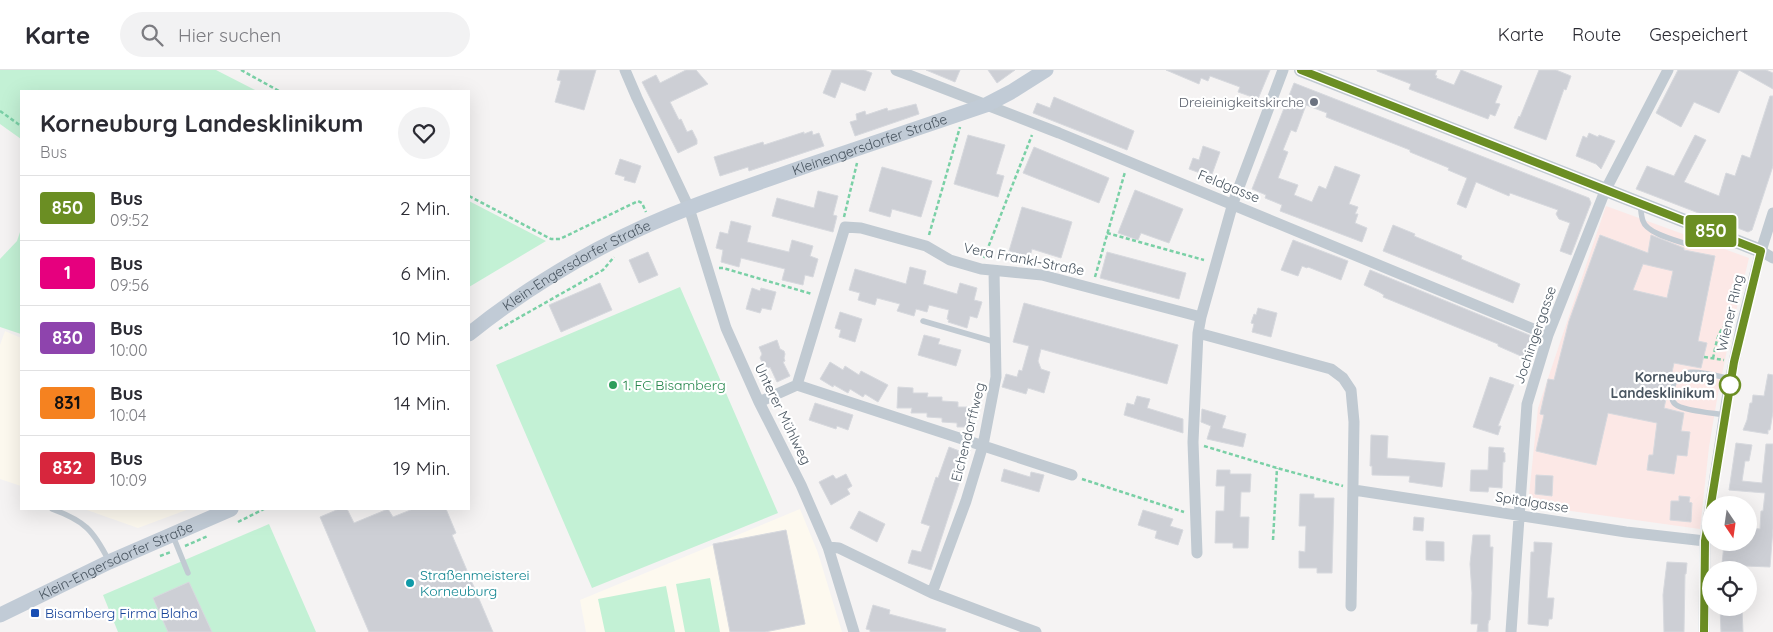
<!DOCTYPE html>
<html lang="de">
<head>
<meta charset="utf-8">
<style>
	:root { --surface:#fff; --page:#f2f2f3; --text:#2b2b33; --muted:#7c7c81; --line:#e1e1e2 }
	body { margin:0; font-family:Quicksand,sans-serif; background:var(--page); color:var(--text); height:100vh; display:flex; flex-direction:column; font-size:19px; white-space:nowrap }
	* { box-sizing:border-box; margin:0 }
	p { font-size:16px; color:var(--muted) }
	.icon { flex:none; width:28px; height:28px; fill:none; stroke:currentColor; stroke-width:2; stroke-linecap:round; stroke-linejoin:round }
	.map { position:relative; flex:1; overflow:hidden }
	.details { position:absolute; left:20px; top:20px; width:450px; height:420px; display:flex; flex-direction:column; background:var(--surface); border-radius:0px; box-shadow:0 5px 20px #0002 }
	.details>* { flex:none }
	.badge { padding:0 10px; border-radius:4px; font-size:18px; line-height:32px }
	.needle { width:32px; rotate:167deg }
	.fabs { position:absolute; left:1702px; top:426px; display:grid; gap:10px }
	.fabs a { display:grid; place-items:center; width:55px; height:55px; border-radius:50%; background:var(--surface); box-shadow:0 5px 20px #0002; font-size:25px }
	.map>.badge { position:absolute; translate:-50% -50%; box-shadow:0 0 0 2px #fff }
	.round { display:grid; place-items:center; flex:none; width:52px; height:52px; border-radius:26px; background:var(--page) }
	.overview { display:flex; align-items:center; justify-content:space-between; height:85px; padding:0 20px }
	h1 { font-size:24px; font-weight:700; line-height:38px }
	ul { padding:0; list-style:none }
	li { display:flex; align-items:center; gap:15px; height:65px; padding:0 20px; border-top:1px solid var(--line) }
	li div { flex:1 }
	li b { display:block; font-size:19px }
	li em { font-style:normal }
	li .badge { min-width:55px; font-weight:700; text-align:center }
	header { display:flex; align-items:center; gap:30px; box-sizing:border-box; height:70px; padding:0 25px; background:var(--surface); border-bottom:1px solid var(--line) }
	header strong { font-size:24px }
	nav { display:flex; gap:28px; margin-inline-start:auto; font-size:18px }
	.search { width:350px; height:45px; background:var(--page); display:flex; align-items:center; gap:12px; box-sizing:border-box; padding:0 18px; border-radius:28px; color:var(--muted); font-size:19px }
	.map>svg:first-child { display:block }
	.commercial { fill:#fdf9ef }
	.medical { fill:#fce8e6 }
	.green { fill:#c3f1d5 }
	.building { fill:#cdcfd5; stroke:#d7d9de; fill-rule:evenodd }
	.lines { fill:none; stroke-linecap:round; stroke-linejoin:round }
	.path { stroke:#7ad0a6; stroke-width:2.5; stroke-dasharray:4 2.5; stroke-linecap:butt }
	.service { stroke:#c1cad2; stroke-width:5.5 }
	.minor { stroke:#c1cad2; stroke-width:11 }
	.tertiary { stroke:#c1cad2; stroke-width:14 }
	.secondary { stroke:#c1cbd6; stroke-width:15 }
	.line-casing { stroke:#fff; stroke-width:11 }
	.line { stroke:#6b8e23; stroke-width:8 }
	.worship-dot { fill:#6b7280; stroke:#fff; stroke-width:2 }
	.leisure-dot { fill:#2e9e5b; stroke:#fff; stroke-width:2 }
	.stop-dot { fill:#fff; stroke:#6b8e23; stroke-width:2.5 }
	.culture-dot { fill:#0f9aa8; stroke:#fff; stroke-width:2 }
	.transit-dot { fill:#1a4fb4; stroke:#fff; stroke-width:2 }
	.labels { text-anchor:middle; stroke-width:4.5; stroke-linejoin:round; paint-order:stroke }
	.worship-label { font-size:14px; fill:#5b616d; stroke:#fff; text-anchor:end }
	.street-label { font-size:14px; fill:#4a5661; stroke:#fff }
	.stop-label { font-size:14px; font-weight:bold; fill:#4a5661; stroke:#fff; text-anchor:end }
	.leisure-label { font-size:14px; fill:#27864d; stroke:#fff; text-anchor:start }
	.culture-label { font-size:14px; fill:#0d838f; stroke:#fff; text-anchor:start }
	.transit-label { font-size:14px; fill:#164399; stroke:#fff; text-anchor:start }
</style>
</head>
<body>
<header>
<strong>Karte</strong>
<div class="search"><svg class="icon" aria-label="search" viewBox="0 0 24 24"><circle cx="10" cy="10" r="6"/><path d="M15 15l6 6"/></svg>Hier suchen</div>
<nav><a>Karte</a><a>Route</a><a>Gespeichert</a></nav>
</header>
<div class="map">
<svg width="1773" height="562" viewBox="0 0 1773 562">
	<rect width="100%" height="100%" fill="#f5f3f3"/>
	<path class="commercial" d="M5,261L21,268V416L0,409V275Z
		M84,439H189L138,458Z
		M800,439L818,483L842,562H586L580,530Z"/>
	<path class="medical" d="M1606,136L1749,188L1729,270L1717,329L1709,377L1700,459L1528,435L1538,338Z"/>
	<path class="green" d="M0,0H216L257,21H21V69L0,54Z
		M469,131L546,171L469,217Z
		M21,159V264L0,257V189L17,171Z
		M680,217L778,443L592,518L496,295Z
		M269,454L316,562H118L103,525Z
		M710,508L720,562H685L676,514Z
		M666,516L675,562H605L598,529Z"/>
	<path class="building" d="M560,0H596L584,40L555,32L561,11L557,10Z
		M686,0H696L708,14L670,32L679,50L681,49L687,62L692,60L697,70V74L678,83L642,12L656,5L660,13Z
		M832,0H864L872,3L865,21L841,12L835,28L823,23Z
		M926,0H960L955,12Z
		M988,0H1015L997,13Z
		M1166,0H1270L1258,29L1238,22L1240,17L1210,6L1208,11L1201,8L1199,14Z
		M1377,0H1437L1435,5L1437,6L1436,8L1454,15L1461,0L1502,16L1495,33L1500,34L1495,46L1490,44L1488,49L1409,19L1411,14L1377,1Z
		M1539,0H1556L1571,6L1566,20L1564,19L1546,70L1514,58L1519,46L1520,47Z
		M1678,0H1766L1773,3V19L1739,0L1719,43L1694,32L1681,57L1656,43Z
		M1294,13L1589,128L1591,133L1571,185L1560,181L1570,153L1559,149L1556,144L1558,140L1510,123L1509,126L1476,112L1466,138L1457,134L1467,108L1448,100L1449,98L1410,82V80L1326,47L1327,43L1306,35L1296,62L1291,60L1283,80L1288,82L1278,108L1298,115L1294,125L1312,132L1319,116L1326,119L1335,96L1360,105L1349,134L1358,137L1355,144H1358L1355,153L1367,158L1362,172L1280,141L1282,135L1265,128L1266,125L1252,119Z
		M1770,26H1773V96L1752,160L1748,162L1636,119L1647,96L1674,106L1695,65L1706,70L1684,112L1719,126L1726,103L1735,106L1742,85L1750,88Z
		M1054,27L1134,61L1127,80L1033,43L1037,33L1050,38Z
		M916,34L919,44L855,66L850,52L857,50L856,44L865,41L866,45L887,38L888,41Z
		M812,61L813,65L819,63L824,76L749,101L748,97L720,106L714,87L763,72L764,75L804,62V64Z
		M1589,63L1598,67L1599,65L1615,71L1601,99L1596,94L1576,86L1583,66L1587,68Z
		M968,65L1005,75L996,104L1004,106L998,127L954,114Z
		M1203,76L1220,82L1211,107L1189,99L1193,88L1199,90Z
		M1034,77L1109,108L1099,133L1023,103Z
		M620,89L641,96L635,113L624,110L625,107L615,104Z
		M882,97L932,111L921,147L892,139L890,147L869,141Z
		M1135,120L1183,139L1169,173L1141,163L1138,170L1118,163Z
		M818,121L838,126L833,145L837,146L833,162L772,146L777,128L814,138Z
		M1022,137L1072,152L1061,188L1032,179L1030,187L1009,181Z
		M731,151L751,156L747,172L789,182L792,170L813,176L810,186L818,189L813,207L805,205L803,215L782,210L785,199L741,188L739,197L721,192L723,180L716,178L720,162L728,164Z
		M1393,155L1415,164L1414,166L1462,186L1461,189L1520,214L1513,233L1383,181Z
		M1600,165L1648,183L1651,165L1684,178V180L1715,186L1698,271L1707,273L1701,298L1674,293L1664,338L1684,343L1681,361L1690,362L1687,386L1677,385L1674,404L1647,400L1649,385H1653L1657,353L1608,343L1596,395L1536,381L1544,345L1540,344L1548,309L1554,310L1569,251ZM1643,194L1673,201L1667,228L1633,220Z
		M1293,170L1348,191L1341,210L1308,197L1307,198L1302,196L1298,206L1281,200Z
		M648,182L658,205L639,213L629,190Z
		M1107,182L1186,203L1179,229L1100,208Z
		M910,197L926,201L923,214L957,224L960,213L977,218L974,230L982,232L977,248L970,246L967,258L948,252L949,250L947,249L949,240L929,235L927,242L916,239L914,246L897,241L900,234L877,228L875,235L858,230L860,223L849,220L855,199L906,214Z
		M1370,200L1539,269L1532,291L1498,276V274L1383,227L1384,225L1379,222L1364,215Z
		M600,213L612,240L561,262L549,235Z
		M752,218L760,221L761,218L776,222L771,240L762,238L760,243L746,239Z
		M1024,233L1178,275L1167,314L1041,279L1038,291L1041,299L1050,302L1044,323L1028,318L1026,324L1002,317L1006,304L1017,307L1019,300L1022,301L1029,276L1013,272Z
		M1258,238L1277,243L1271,267L1252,262L1254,254L1251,253L1254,244L1256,245Z
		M840,242L862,249L855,272L839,267L841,260L835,258Z
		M924,265L940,269L938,274L961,280L956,296L918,285Z
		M777,270L780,279L784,281L785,284L784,288L785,291L783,292L790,306L777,312L770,297L767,299L765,293L762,292L760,288L762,284L759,277Z
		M830,292L843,300L845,296L859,305L861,301L888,315L878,332L865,324L863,327L850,319L848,323L834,315L833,317L820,309Z
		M1768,304L1773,305V342L1770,360H1768V364L1743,360L1747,350L1750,333H1752L1753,325L1764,326Z
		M1490,307L1514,315L1498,356H1501L1498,365L1473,357Z
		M898,317L913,318V323H928L927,327H942V331L958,332V337H973L972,357H957V353L942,352V348L927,347V343H911L912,338H897Z
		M1137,326L1150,329L1147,338L1183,349V363L1124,345L1127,333L1134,335Z
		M815,333L853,345L848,360L837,356L836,359L809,350Z
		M1202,339L1226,346L1222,358L1246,364L1243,377L1207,369L1211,356L1201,352Z
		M1371,365L1388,366L1387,388L1445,393L1442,417L1409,412L1410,406L1372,405V396H1370Z
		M1736,373L1752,375L1749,391H1745L1742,411L1762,413L1766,374H1773V458L1770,497L1722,495L1724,473L1749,472V458L1760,459L1761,441H1763L1765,423L1729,420Z
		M949,377L962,382L970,380L931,500L908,493L912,480L921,482L930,456L921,453L936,407L938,408Z
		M1489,377L1504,378L1503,382L1505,383V392H1503L1502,418L1489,417L1488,422L1470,421L1471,400H1488Z
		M1004,399L1030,407L1031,402L1044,405L1039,422L1001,411Z
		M1217,400H1230V404H1251L1250,422H1241L1240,447H1249L1248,478H1233V473H1215L1216,441H1224L1225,416H1216Z
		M846,404L852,416L847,419L850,424L831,435L819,412L833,405L836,409Z
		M1536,405L1553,406L1552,426L1535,424Z
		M1300,424H1314V428H1334L1332,503H1317V498H1299V481L1305,482L1306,456H1299Z
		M1679,426L1690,427L1689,432L1692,433L1691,452L1670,450L1671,431H1679Z
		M339,439H347L354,453L388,439L393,447L413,439H446L456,463L452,465L493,562H369L320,447Z
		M1143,440L1173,449L1170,456L1183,460L1178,475L1155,468L1157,461L1138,455Z
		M859,441L885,454L877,472L850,458Z
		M1414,447L1424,448L1423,461L1413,460Z
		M786,460L805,554L765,562H730L713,474Z
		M1473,465H1490V477H1493L1490,550H1489L1488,554V562H1477L1478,554H1471L1472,523L1470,494Z
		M1426,471L1444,472V491L1426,490Z
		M1534,472L1552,473L1547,528H1554L1552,549H1549L1548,556L1528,554L1531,482H1534Z
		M1667,492L1687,493L1686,504H1685L1684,562H1664L1663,525Z
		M189,512L212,562H168L153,528Z
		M873,535L890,540L889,544L946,559L945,562H870V560L866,559Z
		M1720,538H1742L1743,562H1721Z"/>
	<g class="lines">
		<path class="path" d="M241,0L279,21
			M0,41L21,56
			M469,126L551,169H560L638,131L642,133L646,142
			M844,147L857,93
			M1107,163L1204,190
			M929,165L960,57
			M984,188L1032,65
			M719,198H723L812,224
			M1095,207L1125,102
			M499,259L603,200L614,187
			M1704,287L1724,290
			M1713,288C1716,277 1717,256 1731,253
			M1204,376L1277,398L1343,416
			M1082,409L1184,442
			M238,452L264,439
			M1273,470L1277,398
			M185,476L208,466
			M160,486L171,482"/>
		<path class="service" d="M1640,134C1641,139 1641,146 1643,151C1647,164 1679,171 1692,176C1703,177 1707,171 1714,164
			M923,251L995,272
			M1725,345C1713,343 1683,341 1675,334C1671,330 1671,325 1672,320C1676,291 1711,305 1731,309
			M52,439C85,451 93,460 109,491
			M173,466L188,503"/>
		<path class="minor" d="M625,0L637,28L689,138L726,258L759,332L801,415L828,477L854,562
			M896,0L1059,63L1548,265
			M1761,181L1773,188
			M1198,263L1331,299L1343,308L1351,320L1354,352L1351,536
			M797,315L1072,405
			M759,332L797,315L845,157L861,158L926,176L950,190L981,199L1042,205L1201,247
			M1354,420L1626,462L1705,471
			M828,477L839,478L932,523L1036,562
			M1197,483L1193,372L1198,263L1201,247L1233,133L1283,0
			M932,523L966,431L983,375L996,307L994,201
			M1511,562L1527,334L1548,265L1605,121L1668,0
			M1704,562L1705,471L1729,316L1742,254L1761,181L1773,143"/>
		<path class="tertiary" d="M1301,0L1761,181"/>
		<g class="secondary">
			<path id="s1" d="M469,264C530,215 598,175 671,145C715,127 761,112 806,96C866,76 926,55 986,35L1011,22L1046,0"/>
			<path id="s2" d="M0,545L109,492L231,439"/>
		</g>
	</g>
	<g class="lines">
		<defs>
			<path id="line" d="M1301,0L1761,181L1734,292L1705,471L1704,562"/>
		</defs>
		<use href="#line" class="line-casing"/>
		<use href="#line" class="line"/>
	</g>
	<circle class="worship-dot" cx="1314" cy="32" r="5"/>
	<circle class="leisure-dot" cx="613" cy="315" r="5"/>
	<circle class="stop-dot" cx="1730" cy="315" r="10"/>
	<circle class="culture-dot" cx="410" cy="513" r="5"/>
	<rect class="transit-dot" x="30" y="538" width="10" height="10" rx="2.5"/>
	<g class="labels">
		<g class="worship-label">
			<text x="1304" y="37">Dreieinigkeitskirche</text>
		</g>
		<g class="street-label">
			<text dy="5" stroke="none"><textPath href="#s1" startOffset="446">Kleinengersdorfer Straße</textPath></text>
			<text transform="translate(1229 116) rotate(22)" y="5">Feldgasse</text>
			<text transform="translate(1024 189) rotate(11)" y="5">Vera Frankl-Straße</text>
			<text dy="5" stroke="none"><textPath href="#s1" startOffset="128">Klein-Engersdorfer Straße</textPath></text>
			<text transform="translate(1730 243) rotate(-77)" y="5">Wiener Ring</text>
			<text transform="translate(1535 265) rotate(-71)" y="5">Jochingergasse</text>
			<text transform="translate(783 344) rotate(64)" y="5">Unterer Mühlweg</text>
			<text transform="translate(968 362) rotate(-76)" y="5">Eichendorffweg</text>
			<text transform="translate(1532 432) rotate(9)" y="5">Spitalgasse</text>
			<text dy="5" stroke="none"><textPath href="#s2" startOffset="128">Klein-Engersdorfer Straße</textPath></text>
		</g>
		<g class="stop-label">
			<text x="1715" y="312">Korneuburg<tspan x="1715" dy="16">Landesklinikum</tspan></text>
		</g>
		<g class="leisure-label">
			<text x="623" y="320">1. FC Bisamberg</text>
		</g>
		<g class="culture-label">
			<text x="420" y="510">Straßenmeisterei<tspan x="420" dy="16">Korneuburg</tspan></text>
		</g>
		<g class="transit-label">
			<text x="45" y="548">Bisamberg Firma Blaha</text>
		</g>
	</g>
</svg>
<div class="fabs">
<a><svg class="needle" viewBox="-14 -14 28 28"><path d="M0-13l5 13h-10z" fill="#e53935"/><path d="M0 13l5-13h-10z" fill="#7c7c81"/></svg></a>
<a><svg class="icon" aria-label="locate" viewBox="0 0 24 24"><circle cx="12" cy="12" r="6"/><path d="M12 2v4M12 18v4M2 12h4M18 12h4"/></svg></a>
</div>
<b class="badge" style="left:1711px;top:161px;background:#6b8e23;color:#fff">850</b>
<section class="details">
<div class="overview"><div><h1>Korneuburg Landesklinikum</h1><p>Bus</p></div><a class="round"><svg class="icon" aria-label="heart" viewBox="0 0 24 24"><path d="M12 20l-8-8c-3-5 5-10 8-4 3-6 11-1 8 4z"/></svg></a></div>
<ul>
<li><span class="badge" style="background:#6b8e23;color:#fff">850</span><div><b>Bus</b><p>09:52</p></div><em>2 Min.</em></li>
<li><span class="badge" style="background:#e6007e;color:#fff">1</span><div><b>Bus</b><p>09:56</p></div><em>6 Min.</em></li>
<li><span class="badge" style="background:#8e44ad;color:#fff">830</span><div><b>Bus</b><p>10:00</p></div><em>10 Min.</em></li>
<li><span class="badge" style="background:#f58220;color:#111">831</span><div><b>Bus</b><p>10:04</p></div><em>14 Min.</em></li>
<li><span class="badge" style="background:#d7263d;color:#fff">832</span><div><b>Bus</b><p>10:09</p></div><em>19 Min.</em></li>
</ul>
</section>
</div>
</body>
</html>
